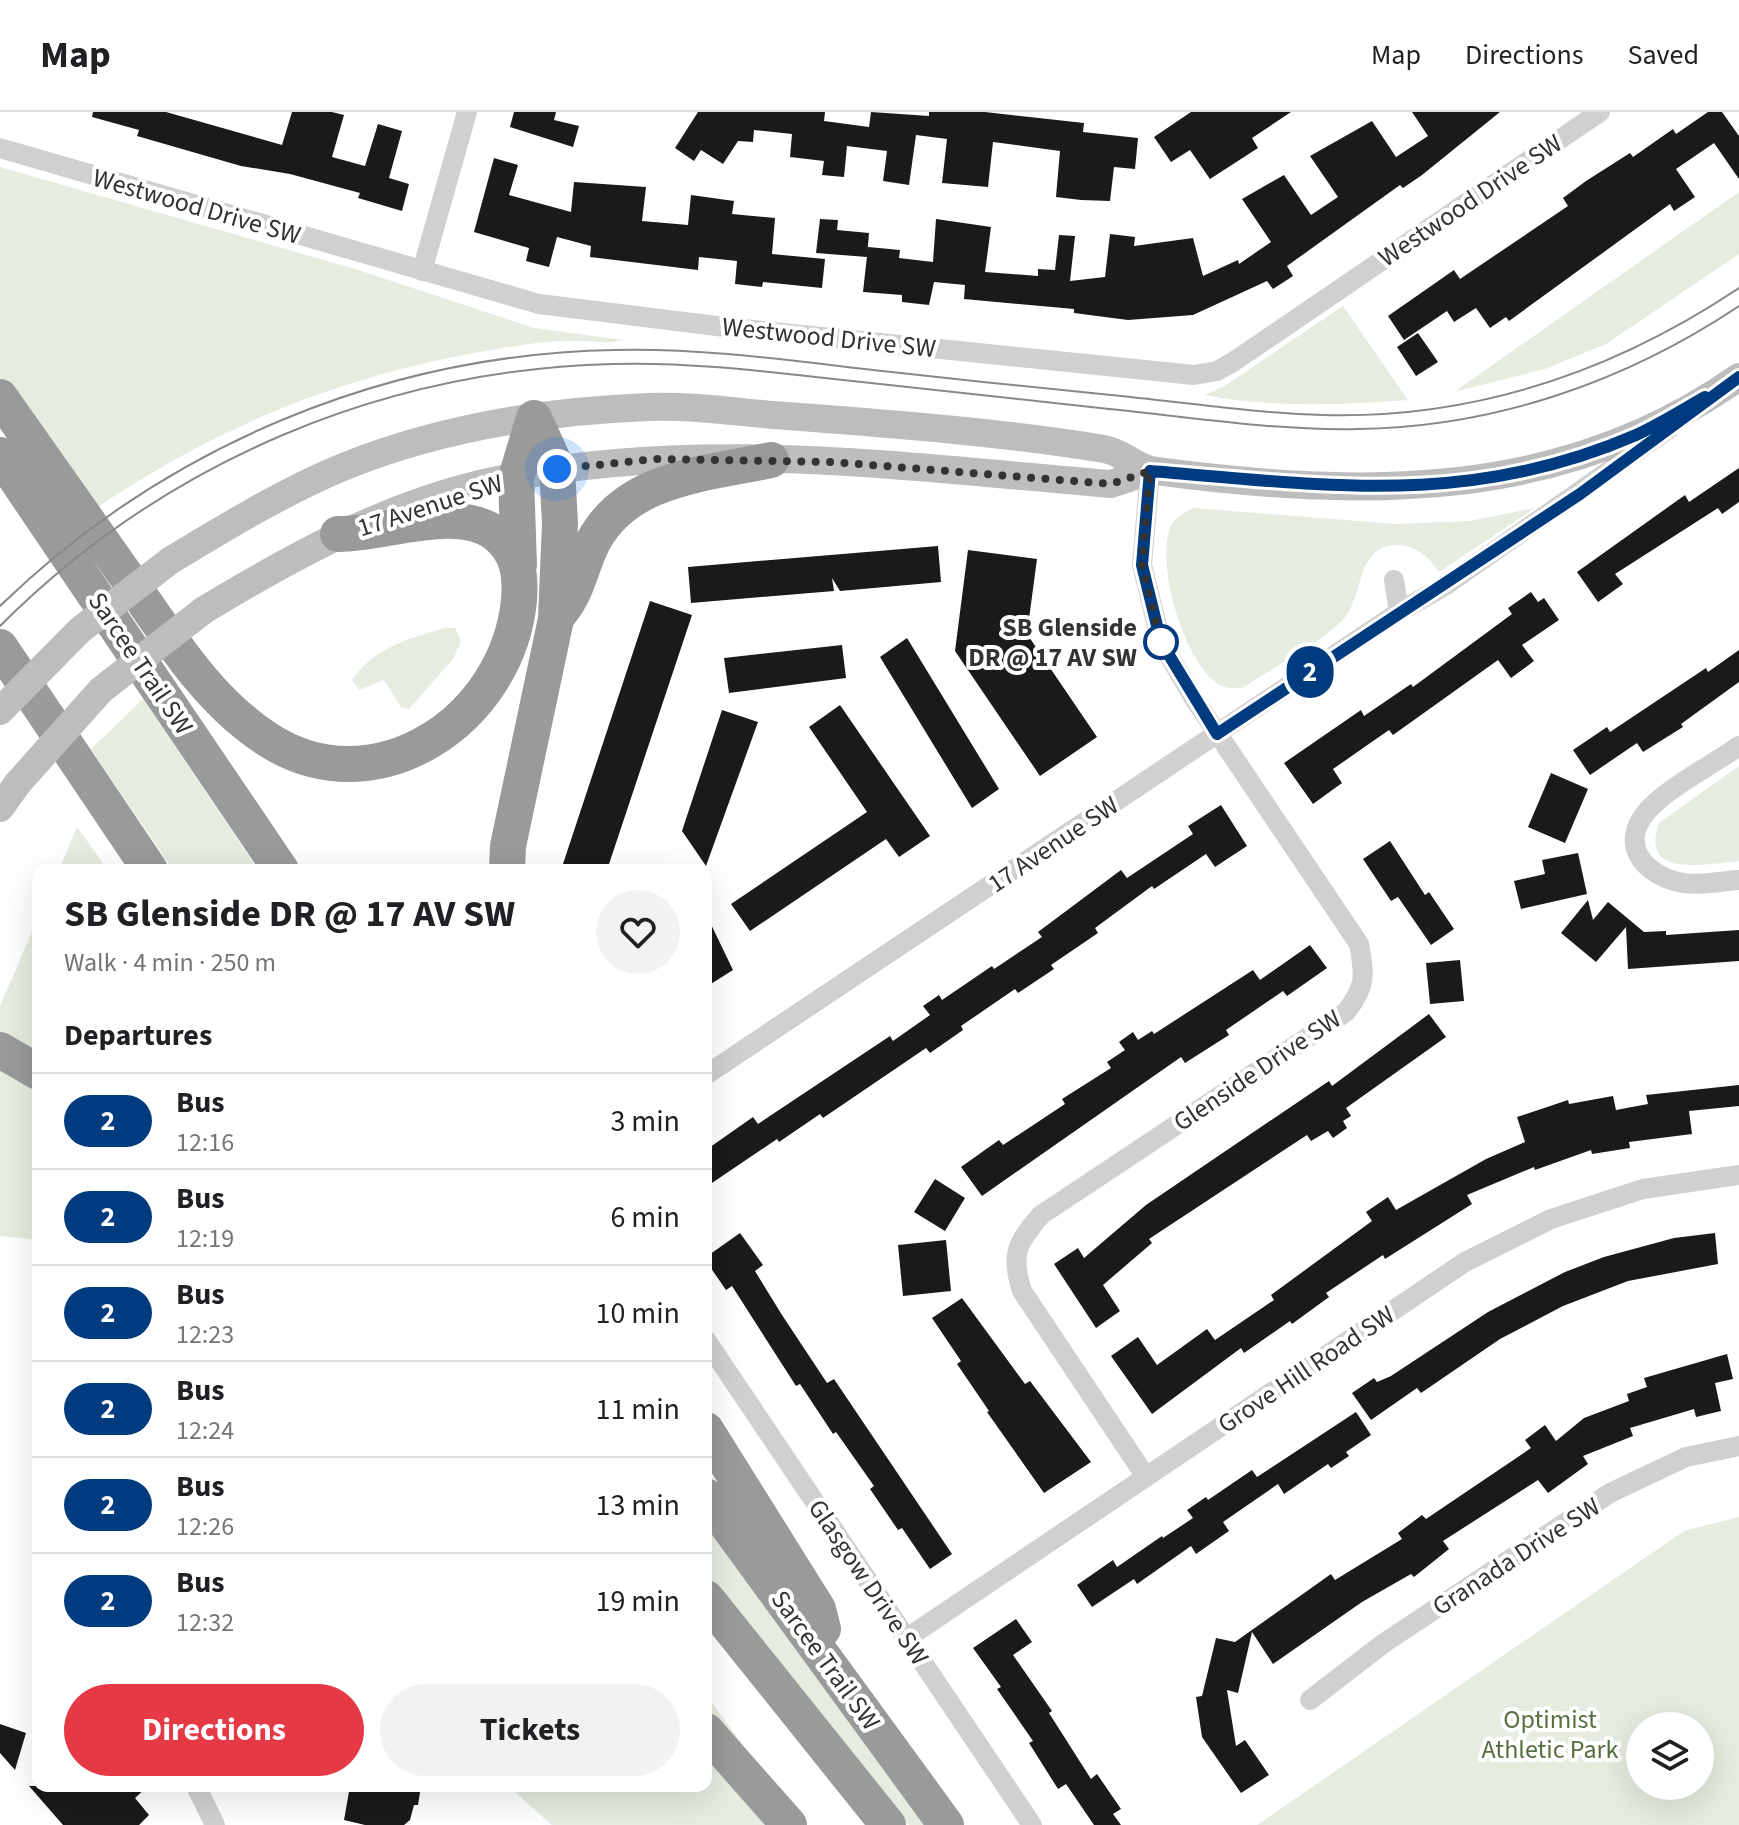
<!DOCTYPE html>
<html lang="en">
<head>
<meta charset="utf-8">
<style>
	:root { --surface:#fff; --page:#f2f2f2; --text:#202124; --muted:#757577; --line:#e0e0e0; --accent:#e63946 }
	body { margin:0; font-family:"Source Sans 3",sans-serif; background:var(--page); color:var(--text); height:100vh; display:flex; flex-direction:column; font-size:30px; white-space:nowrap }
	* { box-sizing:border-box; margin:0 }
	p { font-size:26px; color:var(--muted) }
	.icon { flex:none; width:44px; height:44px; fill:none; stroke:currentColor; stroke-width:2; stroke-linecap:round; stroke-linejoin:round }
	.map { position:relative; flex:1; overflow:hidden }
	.panel { position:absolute; left:32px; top:752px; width:680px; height:928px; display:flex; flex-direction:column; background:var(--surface); border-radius:16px; box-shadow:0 8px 32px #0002 }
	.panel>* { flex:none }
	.badge { padding:0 16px; border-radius:26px; font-size:28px; line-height:52px }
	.tools { position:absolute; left:1626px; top:1600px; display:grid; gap:16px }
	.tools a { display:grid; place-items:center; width:88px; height:88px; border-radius:50%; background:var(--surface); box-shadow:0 8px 32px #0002; font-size:40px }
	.you { position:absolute; width:40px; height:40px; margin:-20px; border:6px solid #fff; border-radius:50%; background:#1a73e8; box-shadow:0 0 0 12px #1a73e833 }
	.map>.badge { position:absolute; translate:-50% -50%; box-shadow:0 0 0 4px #fff }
	h2 { padding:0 32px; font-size:30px; line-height:72px }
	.round { display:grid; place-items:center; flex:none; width:84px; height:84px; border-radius:42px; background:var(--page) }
	.headline { display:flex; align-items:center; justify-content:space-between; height:136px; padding:0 32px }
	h1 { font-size:38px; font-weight:700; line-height:60px }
	.action { display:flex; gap:16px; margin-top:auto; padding:16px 32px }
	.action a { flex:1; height:92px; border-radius:48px; background:var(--accent); color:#fff; font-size:32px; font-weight:700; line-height:92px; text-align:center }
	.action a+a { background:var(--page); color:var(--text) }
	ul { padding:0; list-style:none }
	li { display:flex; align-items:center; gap:24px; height:96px; padding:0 32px; border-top:2px solid var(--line) }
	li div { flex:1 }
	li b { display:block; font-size:30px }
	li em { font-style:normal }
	li .badge { min-width:88px; font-weight:700; text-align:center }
	header { display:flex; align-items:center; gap:48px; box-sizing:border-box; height:112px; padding:0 40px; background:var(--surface); border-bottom:2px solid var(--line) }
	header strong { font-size:38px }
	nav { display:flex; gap:44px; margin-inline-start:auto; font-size:28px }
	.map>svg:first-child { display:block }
	.green { fill:#e6ecdf; fill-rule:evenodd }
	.building { fill:#1a1a1a }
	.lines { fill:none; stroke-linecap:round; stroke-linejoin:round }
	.street { stroke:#d0d0d0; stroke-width:20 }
	.secondary { stroke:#bdbdbd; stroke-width:28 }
	.highway { stroke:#9a9a9a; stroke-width:36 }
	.tram { stroke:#888; stroke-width:2 }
	.secondary-bridge { stroke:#bdbdbd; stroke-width:28 }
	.line-casing { stroke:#fff; stroke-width:18 }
	.line { stroke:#003b80; stroke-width:12 }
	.walk { stroke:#333; stroke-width:8; stroke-dasharray:0 14.4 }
	.stop-dot { fill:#fff; stroke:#003b80; stroke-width:4 }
	.labels { text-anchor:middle; stroke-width:8; stroke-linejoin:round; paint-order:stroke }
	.street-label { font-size:26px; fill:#333; stroke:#fff }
	.stop-label { font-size:26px; font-weight:bold; fill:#333; stroke:#fff; text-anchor:end }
	.park-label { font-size:26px; fill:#56703f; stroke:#fff }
</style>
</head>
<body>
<header>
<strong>Map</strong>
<nav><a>Map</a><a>Directions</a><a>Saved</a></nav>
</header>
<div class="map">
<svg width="1739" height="1713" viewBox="0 0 1739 1713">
	<rect width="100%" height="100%" fill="#fff"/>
	<path class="green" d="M0,55L355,157L534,216L623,228C608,233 587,228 570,229C546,229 521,233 497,237C345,262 221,312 93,398L0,267Z
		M1739,80V142L1606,232L1545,257L1454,280Z
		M1343,194L1408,288C1341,293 1271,296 1205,283L1223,275Z
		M1193,396L1395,412L1470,409L1535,396L1439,460C1430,447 1416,433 1399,433C1353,432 1366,487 1341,510C1312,536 1274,555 1242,576C1233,576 1225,577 1218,572C1184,549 1156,454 1170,416C1174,406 1184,401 1193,396Z
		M445,516H455L461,529L453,547L409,597L401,595L384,568L359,578L352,568C375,535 408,527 445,516Z
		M143,587L258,758H173L91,637Z
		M1739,654V749C1706,752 1639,767 1659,711Z
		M77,715L108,758H59Z
		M38,806V1128L0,1124V894Z
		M1739,1405V1713H1257L1684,1419ZM1640,1614H1700V1674H1640Z
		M706,1414L931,1713H909L706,1468Z
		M706,1583L802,1713H552L508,1674H706Z"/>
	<path class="building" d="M93,0H166L282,33L292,0H332L344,3L332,45L365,54L378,12L402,19L389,66L409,72L402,99L358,86L360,81L290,62L241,54L137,24L139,18L92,5Z
		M514,0H556L554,8L579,14L573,35L510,15Z
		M698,0H825L824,9L869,15L871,0L929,4V0H985L1084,11L1083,20L1138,26L1135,57L1114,55L1110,89L1081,88L1056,85L1060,39L993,30L988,75L942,71L947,27L916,23L909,73L883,69L887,39L847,34L844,65L822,63L824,49L790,45L792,22L754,18L753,30L738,29L723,52L701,38L694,49L675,36Z
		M1191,0H1291L1252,26L1258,36L1210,67L1190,38L1171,50L1154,25Z
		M1412,0H1500L1422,63L1403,76L1400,73L1287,154L1293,164L1273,177L1267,169L1193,203L1128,208L1074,201V197L964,187L965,173L934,170L929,193L902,190V183L863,180L868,135L900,138L899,146L933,150L936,107L991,115L985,160L1038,164V157L1055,158L1059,123L1075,124L1070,169L1105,165L1110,122L1135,125L1134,134L1193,126L1203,164L1238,148L1239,152L1271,130L1242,87L1284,63L1311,103L1338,85L1310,44L1372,9L1396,45L1428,24Z
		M1708,0H1722L1739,24V67L1714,31L1676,57L1695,85L1674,99L1670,92L1509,209L1506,205L1490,216L1476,196L1454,210L1447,199L1404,228L1388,204L1454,158L1460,167L1568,94L1563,86L1586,69L1630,41L1633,45L1673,17L1676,22Z
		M494,46L518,53L509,83L571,100L574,70L646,75L642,109L688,113L691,83L734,89L732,102L775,106L772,142L825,147L822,176L763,170L762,175L735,172L737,149L699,145L698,158L590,145L591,134L557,125L549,155L526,149L529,136L474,120Z
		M820,107L838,108L837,118L869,121L867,145L816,141Z
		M1418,221L1438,250L1416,264L1397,235Z
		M1739,356V390L1722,402L1718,396L1615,462L1623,472L1598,490L1577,460L1685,383L1689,390Z
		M938,434L941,470L840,479L832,466L834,479L691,491L688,455Z
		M968,438L1037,447L1027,522L1097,625L1040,664L955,539Z
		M1531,480L1538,490L1544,486L1559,508L1522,533L1534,549L1511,566L1498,548L1393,623L1389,618L1333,657L1342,671L1313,692L1284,651L1361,598L1364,604L1411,572L1413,575L1512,502L1508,496Z
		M650,489L692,503L607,758H561Z
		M907,526L999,677L972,696L880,545Z
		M842,533L846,566L729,581L724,546Z
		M1739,538V570L1681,612L1683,615L1643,640L1637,631L1590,663L1573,638L1607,615L1610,620L1706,556L1708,560Z
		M840,593L930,724L899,745L886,727L750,819L731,792L867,700L809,615Z
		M722,598L758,610L706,754L682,719Z
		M1551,661L1588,677L1565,731L1528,715Z
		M1221,693L1247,734L1215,755L1206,742L1154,777L1152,774L1095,816L1098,821L1051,853L1054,857L1018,881L1015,877L961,914L963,918L930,941L926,936L823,1006L820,1002L779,1030L777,1027L706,1075V1038L753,1005L758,1012L890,924L893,929L930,903L923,894L939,883L942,888L992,854L994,857L1042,825L1038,820L1121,758L1127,766L1193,722L1188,714Z
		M1390,729L1425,783L1429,780L1454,817L1431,833L1398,785L1391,789L1363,747Z
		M1578,741L1587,782L1521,797L1514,769L1545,762L1542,748Z
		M1588,788L1593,808L1608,790L1644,820L1666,819V823L1739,818V849L1628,857L1626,815L1596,850L1561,821Z
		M706,802L733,858L706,875Z
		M1310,833L1327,856L1287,884L1283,879L1226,918L1229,923L1185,951L1181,945L982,1084L961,1055L999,1028L1003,1033L1065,992L1062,987L1111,956L1107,950L1125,938L1119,930L1133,920L1138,928L1152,919L1154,922L1253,858L1260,868Z
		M1460,848L1464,889L1430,892L1426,851Z
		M1429,902L1446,925L1346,996L1351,1004L1343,1009L1347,1016L1333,1026L1328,1019L1311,1029L1307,1023L1149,1127L1152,1131L1103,1173L1120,1199L1096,1216L1054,1152L1078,1136L1084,1146L1146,1093L1329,969L1332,974Z
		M1739,973V994L1689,999L1692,1022L1629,1030L1630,1036L1592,1042L1591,1038L1535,1058L1534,1055L1467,1083L1472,1092L1385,1147L1383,1143L1326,1181L1329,1185L1292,1212L1290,1209L1244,1241L1241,1236L1152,1302L1111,1244L1138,1225L1157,1253L1207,1217L1215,1228L1274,1188L1271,1183L1372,1109L1366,1100L1388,1085L1396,1098L1486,1047L1525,1030L1517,1005L1568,988L1569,992L1613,984L1616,998L1648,992L1646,983Z
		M935,1067L965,1086L945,1119L914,1100Z
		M740,1121L763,1153L755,1159L782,1203L827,1271L834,1267L952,1442L930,1457L902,1416L898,1418L870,1377L874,1374L836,1320L833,1322L800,1272L796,1274L732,1174L726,1178L706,1149V1145Z
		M1715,1121L1718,1152L1628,1169L1563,1194L1500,1227L1421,1281L1417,1276L1371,1308L1352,1281L1374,1266L1377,1270L1391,1264L1488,1200L1565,1160L1604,1145L1674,1126Z
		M946,1128L951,1179L903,1184L898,1133Z
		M962,1186L1025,1272L1030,1269L1091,1350L1044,1381L987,1300L989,1299L957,1252L961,1249L932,1206Z
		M1727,1242L1733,1267L1715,1271L1721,1299L1696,1305L1694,1297L1630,1316L1633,1324L1583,1344L1588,1352L1548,1381L1538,1368L1443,1429L1449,1437L1414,1465L1411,1462L1362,1490L1273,1552L1252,1520L1238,1581L1227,1578L1236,1634L1245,1628L1269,1663L1241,1681L1202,1625L1196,1585L1202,1584L1216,1526L1235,1530L1331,1462L1335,1468L1402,1427L1398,1421L1422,1403L1426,1407L1531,1336L1525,1328L1545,1313L1556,1329L1584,1306L1629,1289L1627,1282L1647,1275L1644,1266Z
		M1356,1300L1371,1323L1346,1340L1349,1344L1331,1356L1328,1352L1284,1382L1278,1372L1223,1410L1229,1419L1196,1442L1191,1434L1137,1472L1134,1467L1092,1495L1077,1473L1113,1448L1117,1455L1162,1424L1163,1426L1193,1406L1187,1398L1206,1385L1208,1388L1252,1358L1257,1365Z
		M1016,1507L1032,1530L1013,1543L1052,1599L1049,1601L1091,1667L1097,1662L1121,1697L1113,1702L1121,1713H1094L1066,1672L1058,1677L1029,1631L1033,1629L997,1577L1001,1575L973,1536Z
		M0,1612L26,1621L15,1658L0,1641Z
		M29,1674H148L135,1686L149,1703L139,1713H63Z
		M350,1674H421L418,1693H414L410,1708L404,1713H365L344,1708Z"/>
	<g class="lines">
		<path class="street" d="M0,36L539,192L725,215L1194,263L1217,259L1233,250L1600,0
			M422,159L467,0
			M1394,468L1399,500
			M1739,634C1712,653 1669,675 1648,698C1617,733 1645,764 1683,771C1700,774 1722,769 1739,768
			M706,963L1399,500L1446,473L1670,316
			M706,1228L1032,1713
			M1146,1365L1022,1179C1010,1142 1017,1131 1041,1103L1346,900C1366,874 1365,864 1359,832L1195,588L1161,530L1142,453L1150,359
			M907,1526L1465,1150L1551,1107L1643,1077L1739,1063
			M1310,1588L1384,1531L1610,1381L1686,1345L1739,1334
			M196,1674L215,1713"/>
		<path class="secondary" d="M171,448C223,417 273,386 329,361C427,318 541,299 648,295C693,293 741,301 787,304C892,312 1000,320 1104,337C1123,340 1137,357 1156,359C1362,386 1562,390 1739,265
			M204,498C292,445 382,395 484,371C689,324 904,355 1111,372L1150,359
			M0,696L18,671"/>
		<path class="highway" d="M0,285C43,346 86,407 129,468C170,526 207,588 267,627C376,698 508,607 519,488C521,463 518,440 497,423C458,391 383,423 338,422
			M0,343L281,758
			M519,453L516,366L534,306
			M559,502C580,476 579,458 593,430C627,365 707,362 771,348
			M0,535L150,758
			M507,758L508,734L556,507L560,411L557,357L534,306
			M0,938L38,960
			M706,1318L818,1497L823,1517
			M706,1384L946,1713
			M706,1486L888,1713
			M706,1619L789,1713"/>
		<path class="tram" d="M0,494C165,334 385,242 615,238C701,236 787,248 873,258C952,267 1032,275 1111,283C1182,290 1252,301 1323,303C1475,307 1613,260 1739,176
			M0,514C164,350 381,258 613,252C687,250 761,259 834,267C926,277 1018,287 1109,297C1192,305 1275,319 1358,317C1495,315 1625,270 1739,194"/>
		<path class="secondary-bridge" d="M0,599L80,518L171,448
			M18,671L101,578L204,498"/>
	</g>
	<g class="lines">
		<defs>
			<path id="line" d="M1705,285C1682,298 1660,312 1636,323C1468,396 1325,373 1150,359L1142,453L1161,530L1217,622L1580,382L1739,265"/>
		</defs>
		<use href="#line" class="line-casing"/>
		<use href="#line" class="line"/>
		<path class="walk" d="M557,357L656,347L833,350L1111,372L1150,359L1142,453L1161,530"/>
	</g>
	<circle class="stop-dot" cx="1161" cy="530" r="16"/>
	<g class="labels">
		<g class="street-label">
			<text transform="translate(1470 88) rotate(-34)" y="9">Westwood Drive SW</text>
			<text transform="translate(197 94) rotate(16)" y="9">Westwood Drive SW</text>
			<text transform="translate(829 225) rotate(6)" y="9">Westwood Drive SW</text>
			<text transform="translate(430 393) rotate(-18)" y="9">17 Avenue SW</text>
			<text transform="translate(141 551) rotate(56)" y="9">Sarcee Trail SW</text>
			<text transform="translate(1053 732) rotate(-34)" y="9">17 Avenue SW</text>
			<text transform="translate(1257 958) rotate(-34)" y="9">Glenside Drive SW</text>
			<text transform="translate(1306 1257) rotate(-34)" y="9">Grove Hill Road SW</text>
			<text transform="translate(1516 1444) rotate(-33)" y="9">Granada Drive SW</text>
			<text transform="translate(869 1470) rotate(56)" y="9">Glasgow Drive SW</text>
			<text transform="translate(826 1548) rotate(54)" y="9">Sarcee Trail SW</text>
		</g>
		<g class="stop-label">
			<text x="1137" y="524">SB Glenside<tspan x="1137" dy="30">DR @ 17 AV SW</tspan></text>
		</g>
		<g class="park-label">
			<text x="1550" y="1616">Optimist<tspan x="1550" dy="30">Athletic Park</tspan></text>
		</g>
	</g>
</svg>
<div class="tools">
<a><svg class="icon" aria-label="layers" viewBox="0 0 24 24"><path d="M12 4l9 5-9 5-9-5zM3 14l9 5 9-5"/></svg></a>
</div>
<div class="you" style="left:557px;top:357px"></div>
<b class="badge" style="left:1310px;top:560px;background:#003b80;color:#fff">2</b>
<section class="panel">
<div class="headline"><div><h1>SB Glenside DR @ 17 AV SW</h1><p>Walk · 4 min · 250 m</p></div><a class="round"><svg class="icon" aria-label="heart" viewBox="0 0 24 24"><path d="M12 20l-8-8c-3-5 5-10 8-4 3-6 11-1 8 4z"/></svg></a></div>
<h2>Departures</h2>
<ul>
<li><span class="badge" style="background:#003b80;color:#fff">2</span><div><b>Bus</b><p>12:16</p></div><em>3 min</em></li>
<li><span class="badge" style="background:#003b80;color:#fff">2</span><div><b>Bus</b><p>12:19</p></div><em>6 min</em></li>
<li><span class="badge" style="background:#003b80;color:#fff">2</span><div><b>Bus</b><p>12:23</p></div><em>10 min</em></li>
<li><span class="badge" style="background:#003b80;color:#fff">2</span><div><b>Bus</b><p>12:24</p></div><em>11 min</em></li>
<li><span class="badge" style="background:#003b80;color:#fff">2</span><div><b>Bus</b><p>12:26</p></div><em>13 min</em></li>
<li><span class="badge" style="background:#003b80;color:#fff">2</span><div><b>Bus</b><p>12:32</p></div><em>19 min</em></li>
</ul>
<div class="action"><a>Directions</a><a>Tickets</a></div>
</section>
</div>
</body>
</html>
